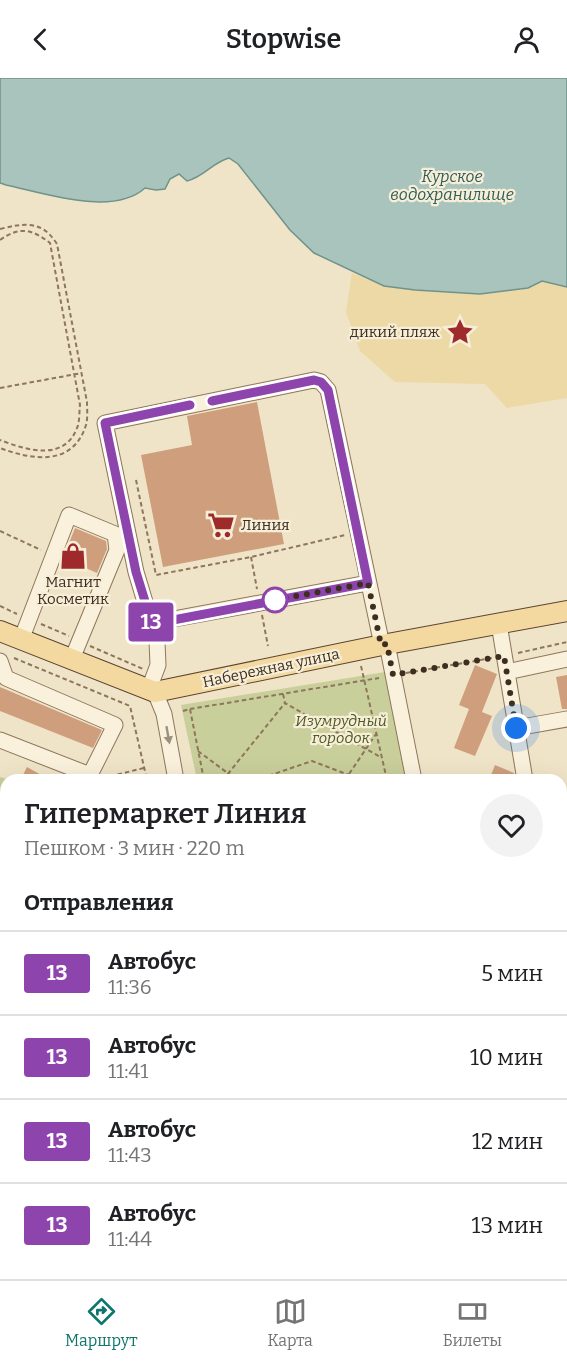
<!DOCTYPE html>
<html lang="ru">
<head>
<meta charset="utf-8">
<style>
	:root { --surface:#fff; --page:#f2f2f2; --text:#202124; --muted:#757577; --line:#e0e0e0; --accent:#0f766e }
	body { margin:0; font-family:Bitter,serif; background:var(--page); color:var(--text); height:100vh; display:flex; flex-direction:column; font-size:22px; white-space:nowrap }
	* { box-sizing:border-box; margin:0 }
	p { font-size:20px; color:var(--muted) }
	.icon { flex:none; width:33px; height:33px; fill:none; stroke:currentColor; stroke-width:2; stroke-linecap:round; stroke-linejoin:round }
	.map { position:relative; flex:1; overflow:hidden }
	.side { position:absolute; left:0px; top:696px; width:567px; height:506px; display:flex; flex-direction:column; background:var(--surface); border-radius:18px 18px 0 0; box-shadow:0 6px 24px #0002 }
	.side>* { flex:none }
	.badge { padding:0 12px; border-radius:4px; font-size:21px; line-height:39px }
	.you { position:absolute; width:30px; height:30px; margin:-15px; border:4px solid #fff; border-radius:50%; background:#1a73e8; box-shadow:0 0 0 9px #1a73e833 }
	.map>.badge { position:absolute; translate:-50% -50%; box-shadow:0 0 0 3px #fff }
	h2 { padding:0 24px; font-size:22px; line-height:54px }
	.round { display:grid; place-items:center; flex:none; width:63px; height:63px; border-radius:32px; background:var(--page) }
	.summary { display:flex; align-items:center; justify-content:space-between; height:102px; padding:0 24px }
	h1 { font-size:28px; font-weight:600; line-height:45px }
	ul { padding:0; list-style:none }
	li { display:flex; align-items:center; gap:18px; height:84px; padding:0 24px; border-top:2px solid var(--line) }
	li div { flex:1 }
	li b { display:block; font-size:22px }
	li em { font-style:normal }
	li .badge { min-width:66px; font-weight:700; text-align:center }
	header { display:flex; justify-content:space-between; align-items:center; height:78px; padding:0 24px; background:var(--surface); font-size:27px; font-weight:600 }
	.menu { display:flex; justify-content:space-around; align-items:center; height:84px; border-top:2px solid var(--line); background:var(--surface); font-size:16px; color:var(--muted) }
	.menu a { display:grid; justify-items:center; gap:3px }
	.menu .selected { color:var(--accent) }
	.map>svg:first-child { display:block }
	.green { fill:#c9cf9b }
	.sand { fill:#ecd9a5 }
	.water { fill:#a9c4bc; stroke:#6f938a; stroke-width:1.5 }
	.building { fill:#cf9f7d }
	.lines { fill:none; stroke-linecap:round; stroke-linejoin:round }
	.minor-casing { stroke:#8d765c; stroke-width:17 }
	.major-casing { stroke:#5b4430; stroke-width:22 }
	.path { stroke:#8d765c; stroke-width:2; stroke-dasharray:4.5 3; stroke-linecap:butt }
	.minor { stroke:#faf1dc; stroke-width:15 }
	.major { stroke:#f3d9a0; stroke-width:20 }
	.oneway { fill:#9c907e }
	.line-casing { stroke:#fff; stroke-width:14 }
	.line { stroke:#8e44ad; stroke-width:9 }
	.walk { stroke:#3d2e20; stroke-width:6; stroke-dasharray:0 10.8 }
	.stop-dot { fill:#fff; stroke:#8e44ad; stroke-width:3 }
	.labels { text-anchor:middle; stroke-width:4.5; stroke-linejoin:round; paint-order:stroke }
	.poi-label { font-size:15px; fill:#3d2e20; stroke:#f7eed8; text-anchor:end }
	.street-label { font-size:15px; fill:#3d2e20; stroke:#f7eed8 }
	.park-label { font-size:15px; font-style:italic; fill:#4d5a26; stroke:#f7eed8 }
	.water-label { font-size:16px; font-style:italic; fill:#2f5d5a; stroke:#f7eed8 }
</style>
</head>
<body>
<header><svg class="icon" aria-label="back" viewBox="0 0 24 24"><path d="M15 5l-7 7 7 7"/></svg>Stopwise<svg class="icon" aria-label="person" viewBox="0 0 24 24"><circle cx="12" cy="8" r="4"/><path d="M4 21q1-7 8-7t8 7"/></svg></header>
<div class="map">
<svg width="567" height="1201" viewBox="0 0 567 1201">
	<rect width="100%" height="100%" fill="#f0e4c8"/>
	<path class="green" d="M385,594L408,702H197L181,627Z
		M0,699L10,702H6V748L0,749Z"/>
	<path class="sand" d="M352,195L384,208L528,210L542,203L567,209V320L507,330L485,306L395,304L360,273L346,234Z"/>
	<path class="water" d="M0,0H567V209L542,203L528,210L480,216L415,212L384,208L314,175L290,152L238,86L229,80C213,84 204,99 187,103L179,96L170,101L165,111L156,112L145,110C113,139 44,115 6,107L0,105Z"/>
	<path class="building" d="M257,324L284,466L163,489L141,377L192,367L187,338Z
		M75,450L106,463L107,471L97,495L63,480Z
		M475,587L497,596L482,634L492,638L475,678L454,670L469,631L459,627Z
		M567,597V631H562L556,599Z
		M0,609L102,652L93,670L0,633Z
		M495,687L514,695L515,702H489Z
		M27,689L50,702H28L22,699Z"/>
	<g class="lines">
		<defs>
			<path id="minor" d="M152,545L368,505
				M499,546L525,702
				M21,562L69,437L115,456L117,472L72,581
				M387,566L414,702
				M0,583L6,600L115,647L90,697
				M507,594L567,581
				M149,611L158,587L157,564L136,494L105,345L314,302L321,304L328,312L382,567
				M155,614L164,636L176,702
				M516,650L567,641
				M0,662L90,697L91,702
				M0,790L6,792
				M561,849L567,848
				M0,870L6,873
				M561,898L567,924
				M561,972L567,971
				M561,1020L567,1019
				M561,1070L567,1099
				M128,1196V1201
				M267,1196L268,1201
				M507,1196L508,1201"/>
			<path id="major" d="M0,553L155,614L382,567L567,533"/>
		</defs>
		<use href="#minor" class="minor-casing"/>
		<use href="#major" class="major-casing"/>
		<path class="path" d="M0,151C24,145 42,142 57,166L87,324C87,331 88,340 86,347C73,389 32,382 0,370
			M0,162C20,148 32,151 50,165L80,327C79,334 80,343 77,350C64,384 26,372 0,362
			M0,310L82,295
			M136,402L156,497L251,479L345,457
			M0,453L41,472
			M251,479L257,511
			M0,528L17,536
			M262,537L268,568
			M41,546L69,558
			M90,568L143,591
			M518,575L567,564
			M14,580L130,628L147,702
			M361,588L387,702
			M406,595L492,580
			M283,616L285,625L382,680
			M190,631L379,600
			M183,633L190,631L204,702
			M198,673L237,702
			M103,700L144,690
			M223,702L285,625
			M263,702L265,699L312,683L349,697L353,702
			M345,702L376,656
			M561,946L567,945
			M0,1042L6,1044
			M0,1054L6,1057
			M246,1196L247,1201"/>
		<use href="#minor" class="minor"/>
		<use href="#major" class="major"/>
	</g>
	<defs><path id="oneway-solid" d="M-6-.8H1V-3.2L6.5 0L1 3.2V.8H-6Z" transform="scale(1.5)"/></defs>
	<use class="oneway" href="#oneway-solid" transform="translate(168 657) rotate(80)"/>
	<g class="lines">
		<defs>
			<path id="line" d="M190,327L105,345L136,494L152,546L368,505L328,312L321,304L314,302L212,323"/>
		</defs>
		<use href="#line" class="line-casing"/>
		<use href="#line" class="line"/>
		<path class="walk" d="M275,522L368,505L381,567L387,566L393,597L504,578L516,650"/>
	</g>
	<defs>
		<symbol id="sight-bare" viewBox="-9 -9 18 18"><path d="M0-6L1.8-2.2L6-1.7L2.9 1.2L3.7 5.4L0 3.3L-3.7 5.4L-2.9 1.2L-6-1.7L-1.8-2.2Z" fill="#9e2a2b" stroke="#f7eed8" stroke-width="2.5" paint-order="stroke"/></symbol>
		<symbol id="supermarket-bare" viewBox="-9 -9 18 18"><path d="M-6-5.5h2.5l.6 2H6L4.5 2H-2.5L-4.4-4H-6ZM-1.5 3.2a1.3 1.3 0 1 0 .1 0ZM3 3.2a1.3 1.3 0 1 0 .1 0Z" fill="#9e2a2b" stroke="#f7eed8" stroke-width="2.5" paint-order="stroke"/></symbol>
		<symbol id="shop-bare" viewBox="-9 -9 18 18"><path d="M-5-2.5h2.3a2.7 3.5 0 0 1 5.4 0H5L5.5 6h-11ZM-1.5-2.5h3a1.5 2.3 0 0 0-3 0Z" fill="#9e2a2b" stroke="#f7eed8" stroke-width="2.5" paint-order="stroke"/></symbol>
	</defs>
	<g fill-rule="evenodd">
		<use href="#sight-bare" x="441" y="235" width="38" height="38"/>
		<use href="#supermarket-bare" x="202" y="428" width="38" height="38"/>
		<use href="#shop-bare" x="54" y="459" width="38" height="38"/>
	</g>
	<circle class="stop-dot" cx="275" cy="522" r="12"/>
	<g class="labels">
		<g class="poi-label">
			<text x="440" y="259">дикий пляж</text>
			<text x="241" y="452" text-anchor="start">Линия</text>
			<text x="73" y="509" text-anchor="middle">Магнит<tspan x="73" dy="17">Косметик</tspan></text>
		</g>
		<g class="street-label">
			<text transform="translate(271 590) rotate(-12)" y="5">Набережная улица</text>
		</g>
		<g class="park-label">
			<text x="341" y="648">Изумрудный<tspan x="341" dy="17">городок</tspan></text>
		</g>
		<g class="water-label">
			<text x="452" y="104">Курское<tspan x="452" dy="18">водохранилище</tspan></text>
		</g>
	</g>
</svg>
<div class="you" style="left:516px;top:650px"></div>
<b class="badge" style="left:151px;top:544px;background:#8e44ad;color:#fff">13</b>
<section class="side">
<div class="summary"><div><h1>Гипермаркет Линия</h1><p>Пешком · 3 мин · 220 m</p></div><a class="round"><svg class="icon" aria-label="heart" viewBox="0 0 24 24"><path d="M12 20l-8-8c-3-5 5-10 8-4 3-6 11-1 8 4z"/></svg></a></div>
<h2>Отправления</h2>
<ul>
<li><span class="badge" style="background:#8e44ad;color:#fff">13</span><div><b>Автобус</b><p>11:36</p></div><em>5 мин</em></li>
<li><span class="badge" style="background:#8e44ad;color:#fff">13</span><div><b>Автобус</b><p>11:41</p></div><em>10 мин</em></li>
<li><span class="badge" style="background:#8e44ad;color:#fff">13</span><div><b>Автобус</b><p>11:43</p></div><em>12 мин</em></li>
<li><span class="badge" style="background:#8e44ad;color:#fff">13</span><div><b>Автобус</b><p>11:44</p></div><em>13 мин</em></li>
</ul>
</section>
</div>
<nav class="menu">
<a class="selected"><svg class="icon" aria-label="directions" viewBox="0 0 24 24"><path d="M12 3l9 9-9 9-9-9zM9 14v-3h6M13 9l2 2-2 2"/></svg>Маршрут</a>
<a><svg class="icon" aria-label="map" viewBox="0 0 24 24"><path d="M3 6l6-2 6 2 6-2v14l-6 2-6-2-6 2zM9 4v14M15 6v14"/></svg>Карта</a>
<a><svg class="icon" aria-label="tickets" viewBox="0 0 24 24"><path d="M3 7h18v10H3zM15 7v10"/></svg>Билеты</a>
</nav>
</body>
</html>
